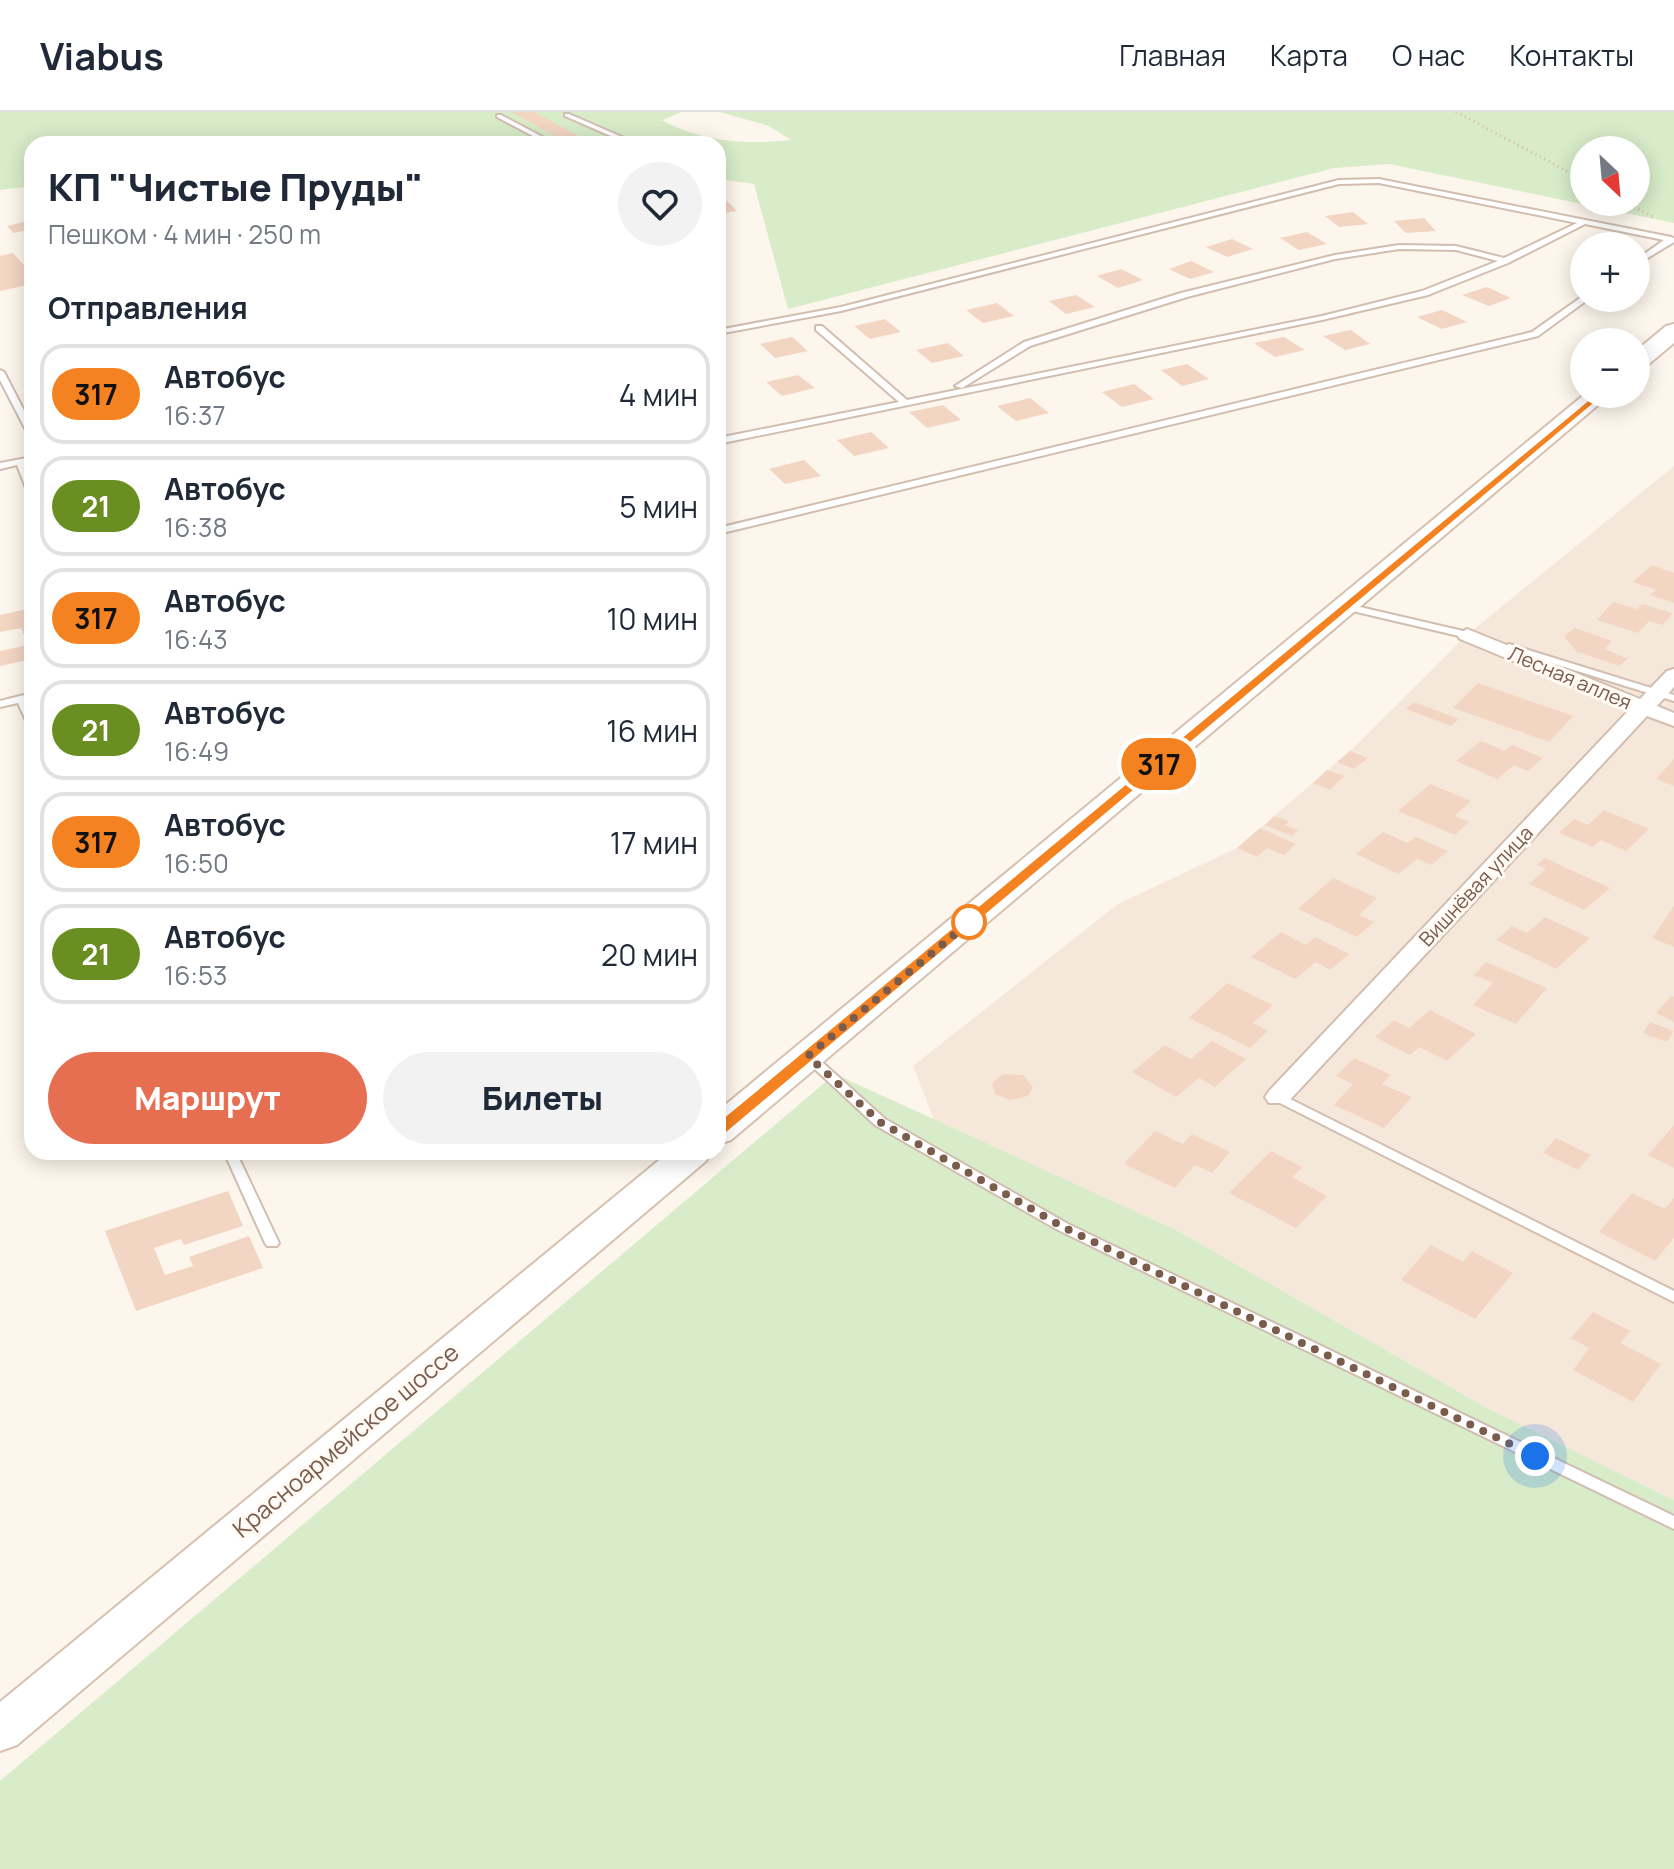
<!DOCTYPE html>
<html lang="ru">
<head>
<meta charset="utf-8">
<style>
	:root { --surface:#fff; --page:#f2f2f3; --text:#1f2937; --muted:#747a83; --line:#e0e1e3; --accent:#e76f51 }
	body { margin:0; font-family:Manrope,sans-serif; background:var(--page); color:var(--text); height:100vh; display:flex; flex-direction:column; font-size:30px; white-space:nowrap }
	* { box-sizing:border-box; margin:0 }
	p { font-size:26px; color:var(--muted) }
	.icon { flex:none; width:44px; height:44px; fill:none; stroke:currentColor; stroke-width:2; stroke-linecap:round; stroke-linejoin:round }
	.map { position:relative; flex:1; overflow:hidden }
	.sheet { position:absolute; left:24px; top:24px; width:702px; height:1024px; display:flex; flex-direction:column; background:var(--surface); border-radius:24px; box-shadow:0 4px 20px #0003 }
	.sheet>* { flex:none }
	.badge { padding:0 16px; border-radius:26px; font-size:28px; line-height:52px }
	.needle { width:52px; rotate:154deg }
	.buttons { position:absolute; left:1570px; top:24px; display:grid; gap:16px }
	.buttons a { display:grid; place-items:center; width:80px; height:80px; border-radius:50%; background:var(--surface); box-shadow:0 4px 20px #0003; font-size:40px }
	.you { position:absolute; width:40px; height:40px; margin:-20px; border:6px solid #fff; border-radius:50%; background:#1a73e8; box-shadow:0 0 0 12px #1a73e833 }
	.map>.badge { position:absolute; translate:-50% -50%; box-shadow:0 0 0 4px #fff }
	h2 { padding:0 24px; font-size:30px; line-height:72px }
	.round { display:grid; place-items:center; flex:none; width:84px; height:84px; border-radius:42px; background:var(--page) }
	.head { display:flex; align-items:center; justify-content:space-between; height:136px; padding:0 24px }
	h1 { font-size:38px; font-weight:800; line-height:60px }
	.primary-button { display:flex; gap:16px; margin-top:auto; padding:16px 24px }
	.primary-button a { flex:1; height:92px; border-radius:48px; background:var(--accent); color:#fff; font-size:32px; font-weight:800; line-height:92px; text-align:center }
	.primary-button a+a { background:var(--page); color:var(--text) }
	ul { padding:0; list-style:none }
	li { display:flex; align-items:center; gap:24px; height:100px; margin:0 16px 12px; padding:0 8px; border:4px solid var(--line); border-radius:24px }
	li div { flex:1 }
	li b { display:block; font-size:30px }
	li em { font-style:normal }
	li .badge { min-width:88px; font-weight:700; text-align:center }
	header { display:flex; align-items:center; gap:48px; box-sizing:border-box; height:112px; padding:0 40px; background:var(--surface); border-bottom:2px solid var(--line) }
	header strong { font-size:38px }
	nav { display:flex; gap:44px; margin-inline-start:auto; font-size:28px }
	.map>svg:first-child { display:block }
	.residential { fill:#f5e8da }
	.green { fill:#d8ecc9; fill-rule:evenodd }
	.building { fill:#f3d5c3 }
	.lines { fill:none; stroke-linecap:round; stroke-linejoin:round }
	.lane-casing { stroke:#d1beb0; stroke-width:4 }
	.street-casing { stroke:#d1beb0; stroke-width:4 }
	.secondary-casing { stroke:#d6c0b0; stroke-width:4 }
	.path { stroke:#d9b8a5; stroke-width:3; stroke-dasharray:1 4; stroke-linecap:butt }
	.lane { fill:#fff; fill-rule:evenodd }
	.street { fill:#fff; fill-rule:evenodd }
	.secondary { fill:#fff; fill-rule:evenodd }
	.line { fill:#f58220; stroke:#fff; stroke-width:2 }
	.walk { stroke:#7a5c4d; stroke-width:8; stroke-dasharray:0 14.4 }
	.stop-dot { fill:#fff; stroke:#f58220; stroke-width:4 }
	.labels { text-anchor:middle; stroke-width:6; stroke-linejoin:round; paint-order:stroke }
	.street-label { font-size:20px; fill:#7a5c4d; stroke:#fffaf3 }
	.near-street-label { font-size:24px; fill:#7a5c4d; stroke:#fffaf3 }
</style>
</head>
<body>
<header>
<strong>Viabus</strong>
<nav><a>Главная</a><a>Карта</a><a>О нас</a><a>Контакты</a></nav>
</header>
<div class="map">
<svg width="1674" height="1757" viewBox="0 0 1674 1757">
	<rect width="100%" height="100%" fill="#fdf6ec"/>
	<path class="residential" d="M1674,354V1388L1485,1295L1180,1120L935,1010L913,954L1118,792L1237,736L1350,639L1467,523Z"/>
	<path class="green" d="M0,0H682L662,8C700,30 748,33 791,28L769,14L720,0H1674V111L1389,52L1334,56L788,197L754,72L718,67V32H32V74L0,78ZM1584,38H1636V90H1584Z
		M835,962L1180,1120L1485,1295L1674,1388V1757H0V1669Z"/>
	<path class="building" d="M511,0H534L593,32H570Z
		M718,80L737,99L718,102Z
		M1353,100L1368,112L1339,115L1325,104Z
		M1424,106L1436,119L1406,121L1394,109Z
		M32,108V117L14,121L7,114Z
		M1307,120L1327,132L1299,138L1280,126Z
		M1232,127L1253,137L1227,145L1206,135Z
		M13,141L32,162V172L0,179V144Z
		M1191,149L1214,160L1190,167L1169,157Z
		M1121,157L1143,168L1118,176L1097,164Z
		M1487,175L1511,186L1489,194L1462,183Z
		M1076,183L1095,195L1066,202L1049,189Z
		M997,191L1014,204L983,211L966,198Z
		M1442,198L1467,210L1442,217L1417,205Z
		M885,207L901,220L870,227L854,214Z
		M1351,218L1370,232L1345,238L1323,224Z
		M792,225L808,239L775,246L760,232Z
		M1284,225L1305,238L1275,245L1254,231Z
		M948,231L964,244L932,251L916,238Z
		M1187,252L1209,267L1182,274L1161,258Z
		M798,263L815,276L782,284L766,270Z
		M1134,272L1154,287L1122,295L1102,280Z
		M1030,286L1049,301L1016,309L997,294Z
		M943,293L961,308L927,316L909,300Z
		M871,320L889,336L854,344L837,328Z
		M804,348L821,364L785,372L769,357Z
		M1652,453L1674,461V491L1650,483L1656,478L1633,470Z
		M1613,490L1637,497L1642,492L1673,501L1663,513L1649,509L1638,521L1597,508Z
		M32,496V547L0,554V539L28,533L21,516L0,520V503Z
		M1575,516L1612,529L1605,537L1628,547L1619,554L1576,539L1564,524Z
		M1478,571L1573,604L1549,630L1453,596Z
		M1414,590L1459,607L1451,614L1406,597Z
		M1481,629L1505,639L1512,633L1543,646L1528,659L1514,653L1497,667L1456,649Z
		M1350,639L1368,646L1354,657L1337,650Z
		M1674,647V674L1656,667Z
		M1327,658L1344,664L1330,678L1313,671Z
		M1430,672L1471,689L1455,704L1469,710L1455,723L1398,699Z
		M1604,698L1649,717L1626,739L1600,728L1593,735L1559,721L1574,707L1588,713Z
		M1274,704L1289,709L1285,713L1298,718L1292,724L1265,713Z
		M1260,716L1296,732L1284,743L1267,736L1257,745L1237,736Z
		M1383,720L1407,731L1416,725L1448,739L1431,753L1417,747L1398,762L1356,742Z
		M1545,746L1610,776L1584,798L1529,772L1546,757L1537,753Z
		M1333,766L1377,786L1359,803L1374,810L1357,825L1298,797Z
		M1674,794V835L1652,826Z
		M1545,805L1590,826L1556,857L1496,828L1512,814L1527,821Z
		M1281,820L1306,833L1315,825L1349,842L1330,858L1316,850L1295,867L1251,845Z
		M1486,850L1547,876L1516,912L1473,893L1493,871L1474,863Z
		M1227,871L1273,893L1253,911L1268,919L1250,936L1189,906Z
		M1671,884L1674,885V910L1656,901Z
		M1430,898L1476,922L1447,949L1419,935L1410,943L1375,925L1394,908L1409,916Z
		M1650,910L1674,919L1667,930L1643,921Z
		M1212,929L1246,947L1215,975L1199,966L1176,985L1132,960L1165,933L1191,947Z
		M1354,946L1391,963L1382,972L1412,985L1384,1016L1334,993L1353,972L1336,964Z
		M1003,962L1023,963L1033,975L1028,984L1010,988L995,982L992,971Z
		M1674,1013V1056L1648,1043Z
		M1155,1019L1183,1032L1192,1022L1230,1040L1212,1061L1195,1053L1175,1076L1124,1052Z
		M1556,1026L1591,1043L1578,1058L1543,1041Z
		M1271,1039L1302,1055L1292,1065L1327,1084L1296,1116L1229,1081Z
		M228,1079L243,1114L184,1133L181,1127L154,1136L165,1163L193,1154L189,1145L249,1124L263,1156L136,1199L105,1119Z
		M1632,1081L1665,1097L1674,1086V1126L1655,1149L1599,1120Z
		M1431,1133L1463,1150L1472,1139L1513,1161L1475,1207L1401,1168Z
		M1593,1200L1630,1219L1620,1231L1661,1252L1633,1290L1573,1258L1589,1236L1571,1226Z"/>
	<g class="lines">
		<defs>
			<path id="lane" d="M565,2H569L638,32H629L565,4Z
				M497,3H501L556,32H548L497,5Z
				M1379,67L1671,125L1674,126V130L1636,153V148L1664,128L1585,112L1508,151L1428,183L1322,208L718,332V326L899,290L816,218V214H822L907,288L1322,204L1422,179L1498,149L1456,138L1399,137L1335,147L1187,185L1030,234L962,276L955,274L1024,230L1181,181L1335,143L1399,133L1456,134L1504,146L1577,111L1379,71L1339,72L841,199L718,222V218L841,195L1339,68Z
				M1583,184L1590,186L1538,224L718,422V416L1532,220Z
				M0,258L4,260L32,314V325L28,322L0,268Z
				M32,345V351L25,352L32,370V384L28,381L17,353L0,357V351Z
				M1347,492L1476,522L1481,525L1476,528L1344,497V493Z
				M1509,532L1674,583V589L1506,537L1504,535Z
				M32,581V587L27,588L32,600V614L27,611L18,591L0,595V589Z
				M808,940L812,941L885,1007L1068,1112L1674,1404V1417L1058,1118L875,1013L804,947L802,944Z
				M1278,981L1674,1179V1190L1274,988L1272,985Z
				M224,1040H236L279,1131L277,1134H267L265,1131Z"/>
			<path id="street" d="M1467,517L1640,587L1667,559L1674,557V575L1657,594L1674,601V614L1647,604L1287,991H1269L1265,985L1269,979L1630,597L1460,527L1457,523Z"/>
			<path id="secondary" d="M1674,212V231L1644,256L1636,258V239L1666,214Z
				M1585,282H1611L731,1028L718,1032V999Z
				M669,1040H711L706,1049L17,1633L0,1639V1590Z"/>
		</defs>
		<use href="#lane" class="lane-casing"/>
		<use href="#street" class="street-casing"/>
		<use href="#secondary" class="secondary-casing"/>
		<path class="path" d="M1456,0L1584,68
			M1625,90L1655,106"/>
		<use href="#lane" class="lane"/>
		<use href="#street" class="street"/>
		<use href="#secondary" class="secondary"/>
	</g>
	<path class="line" d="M1599,279L1603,284L724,1023H712V1015Z"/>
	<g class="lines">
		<path class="walk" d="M969,810L978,803L808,944L880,1010L1063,1115L1535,1344"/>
	</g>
	<circle class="stop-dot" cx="969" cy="810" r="16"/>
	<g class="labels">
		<g class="street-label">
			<text transform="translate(1570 566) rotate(23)" y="7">Лесная аллея</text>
			<text transform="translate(1476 774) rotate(-47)" y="7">Вишнёвая улица</text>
		</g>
		<g class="near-street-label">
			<text transform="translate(346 1329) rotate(-40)" y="8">Красноармейское шоссе</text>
		</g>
	</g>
</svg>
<div class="buttons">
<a><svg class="needle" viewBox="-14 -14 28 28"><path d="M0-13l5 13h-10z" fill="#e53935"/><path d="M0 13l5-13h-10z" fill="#747a83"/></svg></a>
<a>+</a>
<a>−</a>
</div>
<div class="you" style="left:1535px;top:1344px"></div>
<b class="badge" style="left:1159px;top:652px;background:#f58220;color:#111">317</b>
<section class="sheet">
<div class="head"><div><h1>КП &quot;Чистые Пруды&quot;</h1><p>Пешком · 4 мин · 250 m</p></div><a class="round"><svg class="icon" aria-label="heart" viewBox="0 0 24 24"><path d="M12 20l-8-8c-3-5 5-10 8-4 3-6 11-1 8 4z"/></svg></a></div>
<h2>Отправления</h2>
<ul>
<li><span class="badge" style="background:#f58220;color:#111">317</span><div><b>Автобус</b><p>16:37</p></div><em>4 мин</em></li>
<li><span class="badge" style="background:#6b8e23;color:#fff">21</span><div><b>Автобус</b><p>16:38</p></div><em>5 мин</em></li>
<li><span class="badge" style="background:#f58220;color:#111">317</span><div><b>Автобус</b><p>16:43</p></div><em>10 мин</em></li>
<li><span class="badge" style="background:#6b8e23;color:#fff">21</span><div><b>Автобус</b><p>16:49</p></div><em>16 мин</em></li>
<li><span class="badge" style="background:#f58220;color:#111">317</span><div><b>Автобус</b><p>16:50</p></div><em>17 мин</em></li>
<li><span class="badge" style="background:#6b8e23;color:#fff">21</span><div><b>Автобус</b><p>16:53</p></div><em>20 мин</em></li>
</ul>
<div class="primary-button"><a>Маршрут</a><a>Билеты</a></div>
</section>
</div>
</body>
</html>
